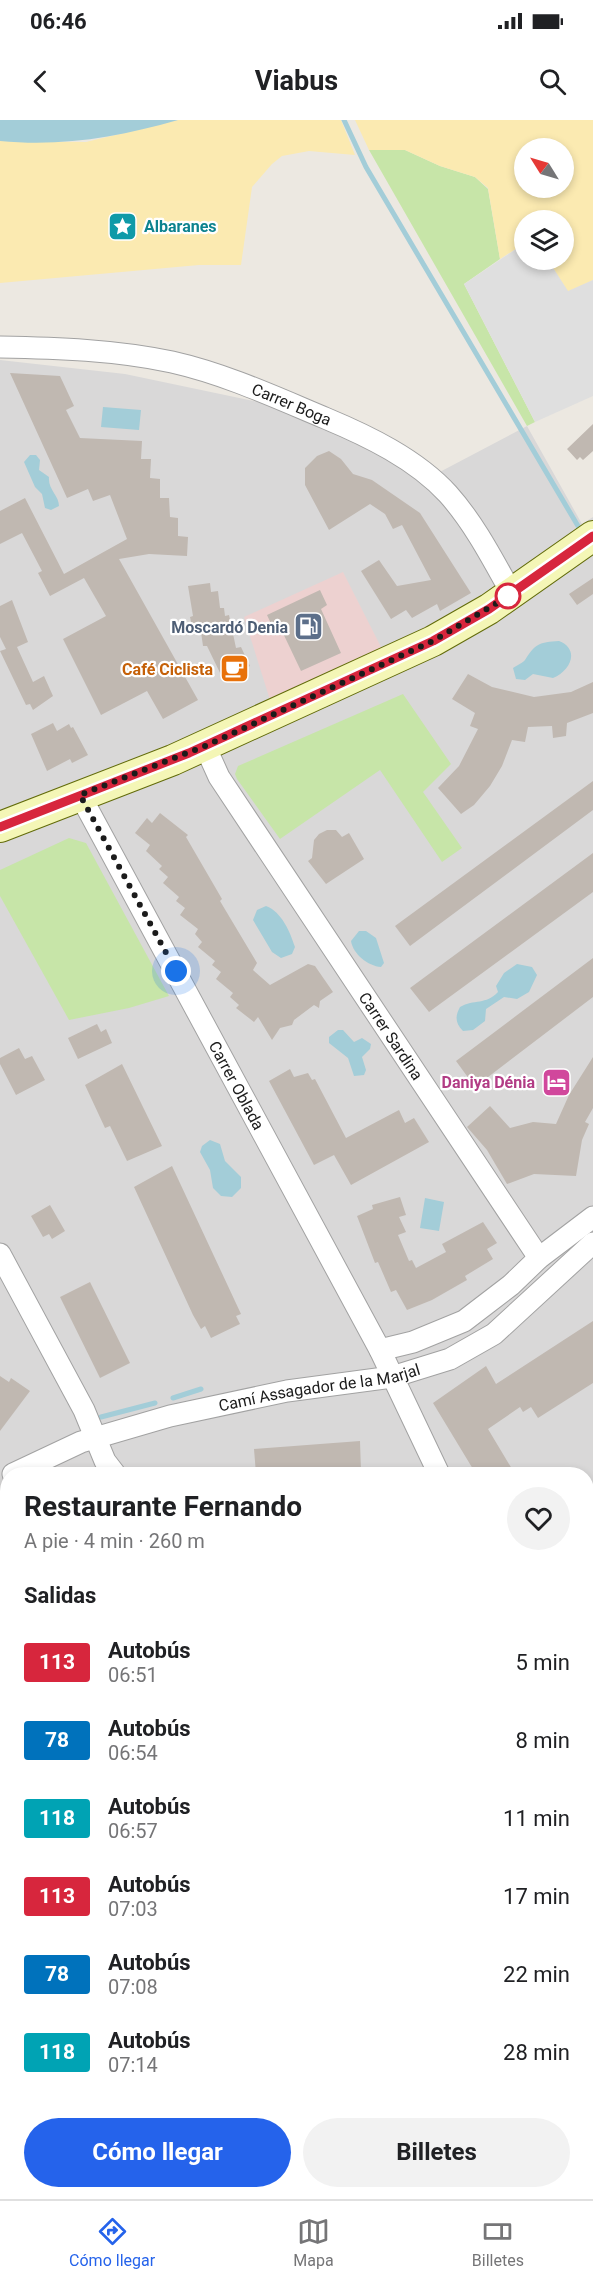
<!DOCTYPE html>
<html lang="es">
<head>
<meta charset="utf-8">
<style>
	:root { --surface:#fff; --page:#f2f2f2; --text:#202124; --muted:#757577; --line:#e0e0e0; --accent:#2563eb }
	body { margin:0; font-family:Roboto,sans-serif; background:var(--page); color:var(--text); height:100vh; display:flex; flex-direction:column; font-size:22px; white-space:nowrap }
	* { box-sizing:border-box; margin:0 }
	p { font-size:20px; color:var(--muted) }
	.icon { flex:none; width:33px; height:33px; fill:none; stroke:currentColor; stroke-width:2; stroke-linecap:round; stroke-linejoin:round }
	.map { position:relative; flex:1; overflow:hidden }
	.panel { position:absolute; left:0px; top:1347px; width:594px; height:732px; display:flex; flex-direction:column; background:var(--surface); border-radius:24px 24px 0 0; box-shadow:0 3px 9px #0003 }
	.panel>* { flex:none }
	.badge { padding:0 12px; border-radius:4px; font-size:21px; line-height:39px }
	.needle { width:39px; rotate:307deg }
	.controls { position:absolute; left:514px; top:18px; display:grid; gap:12px }
	.controls a { display:grid; place-items:center; width:60px; height:60px; border-radius:50%; background:var(--surface); box-shadow:0 3px 9px #0003; font-size:30px }
	.you { position:absolute; width:30px; height:30px; margin:-15px; border:4px solid #fff; border-radius:50%; background:#1a73e8; box-shadow:0 0 0 9px #1a73e833 }
	.map>.badge { position:absolute; translate:-50% -50%; box-shadow:0 0 0 3px #fff }
	h2 { padding:0 24px; font-size:22px; line-height:54px }
	.round { display:grid; place-items:center; flex:none; width:63px; height:63px; border-radius:32px; background:var(--page) }
	.head { display:flex; align-items:center; justify-content:space-between; height:102px; padding:0 24px }
	h1 { font-size:28px; font-weight:700; line-height:45px }
	.primary-button { display:flex; gap:12px; margin-top:auto; padding:12px 24px }
	.primary-button a { flex:1; height:69px; border-radius:36px; background:var(--accent); color:#fff; font-size:24px; font-weight:700; line-height:69px; text-align:center }
	.primary-button a+a { background:var(--page); color:var(--text) }
	ul { padding:0; list-style:none }
	li { display:flex; align-items:center; gap:18px; height:78px; padding:0 24px }
	li div { flex:1 }
	li b { display:block; font-size:22px }
	li em { font-style:normal }
	li .badge { min-width:66px; font-weight:700; text-align:center }
	.status { display:flex; justify-content:space-between; align-items:center; height:42px; padding:0 30px; background:var(--surface); direction:ltr }
	.status svg { height:16px; fill:currentColor }
	header { display:flex; justify-content:space-between; align-items:center; height:78px; padding:0 24px; background:var(--surface); font-size:27px; font-weight:700 }
	.tab-bar { display:flex; justify-content:space-around; align-items:center; height:84px; border-top:2px solid var(--line); background:var(--surface); font-size:16px; color:var(--muted) }
	.tab-bar a { display:grid; justify-items:center; gap:3px }
	.tab-bar .current { color:var(--accent) }
	.map>svg:first-child { display:block }
	.residential { fill:#d9d8d8; fill-rule:evenodd }
	.commercial { fill:#edd1d0 }
	.grass { fill:#c7e5a8 }
	.sand { fill:#fbeab1; fill-rule:evenodd }
	.pitch { fill:#82d8b5 }
	.parking { fill:#dfdfdf }
	.water { fill:#a3cdd8 }
	.lines { fill:none; stroke-linecap:round; stroke-linejoin:round }
	.stream { stroke:#a3cdd8; stroke-width:5 }
	.building { fill:#c0b8b1 }
	.minor-casing { stroke:#a2a2a2; stroke-width:23 }
	.secondary-casing { stroke:#626b0a; stroke-width:32 }
	.minor { stroke:#fff; stroke-width:21 }
	.secondary { stroke:#f4f6b6; stroke-width:30 }
	.line-casing { stroke:#fff; stroke-width:14 }
	.line { stroke:#d7263d; stroke-width:9 }
	.walk { stroke:#1b1b1b; stroke-width:6; stroke-dasharray:0 10.8 }
	.stop-dot { fill:#fff; stroke:#d7263d; stroke-width:3 }
	.labels { text-anchor:middle; stroke-width:4.5; stroke-linejoin:round; paint-order:stroke }
	.culture-label { font-size:16px; font-weight:bold; fill:#0d838f; stroke:#fff; text-anchor:start }
	.street-label { font-size:16px; fill:#1b1b1b; stroke:#fff }
	.service-label { font-size:16px; font-weight:bold; fill:#4e5e75; stroke:#fff; text-anchor:end }
	.food-label { font-size:16px; font-weight:bold; fill:#c56008; stroke:#fff; text-anchor:end }
	.hotel-label { font-size:16px; font-weight:bold; fill:#b23c85; stroke:#fff; text-anchor:end }
</style>
</head>
<body>
<div class="status"><b>06:46</b><svg viewBox="0 0 49 12"><path d="M0 12V9h3v3zM5 12V6h3v6zM10 12V3h3v9zM15 12V0h3v12zM26 1h20v11H26zM47 4h2v5h-2z"/></svg></div>
<header><svg class="icon" aria-label="back" viewBox="0 0 24 24"><path d="M15 5l-7 7 7 7"/></svg>Viabus<svg class="icon" aria-label="search" viewBox="0 0 24 24"><circle cx="10" cy="10" r="6"/><path d="M15 15l6 6"/></svg></header>
<div class="map">
<svg width="593" height="2079" viewBox="0 0 593 2079">
	<rect width="100%" height="100%" fill="#ece8e1"/>
	<path class="residential" d="M0,240L125,254L292,289L434,355L527,306L582,404L593,397V2079H0ZM8,1354H586V2072H8Z"/>
	<path class="commercial" d="M343,452L382,529L270,580L244,497Z"/>
	<path class="grass" d="M369,30H405L440,46L475,57L488,69L500,139L464,164L535,302L527,306Z
		M403,574L451,644L423,672L462,728L442,742L380,650L280,719L237,659L235,654L238,646Z
		M69,718L86,723L169,876L129,888L69,900L0,776V750Z"/>
	<path class="sand" d="M178,0H341L355,35L309,31L282,36L272,44L252,67L241,145H199L0,163V21L86,22Z
		M355,0H593V160L568,172L548,140H564V100H525V123L500,139L488,68L475,57L440,46L405,30H369ZM525,28H564V68H525Z"/>
	<path class="pitch" d="M0,1618L7,1622V1675L0,1670Z
		M586,1815L593,1824V1885L587,1889Z
		M0,1834L7,1846V1899L0,1904Z
		M587,1919L593,1928V2079H18L0,2073V2053L7,2046L8,2072H586Z"/>
	<path class="parking" d="M525,123V140H548L568,171L593,160V276L535,302L464,164Z"/>
	<path class="water" d="M0,0H178C118,17 63,27 0,21Z
		M103,287L141,290L139,310L101,307Z
		M30,335H36L40,340L39,350L49,357C48,370 59,375 59,386L51,390L45,388L42,374L35,367L24,342Z
		M559,521C580,529 571,551 553,558L533,554L525,560L516,559L513,548C517,545 523,543 525,540C535,524 539,522 559,521Z
		M266,786C282,792 290,812 295,827L292,834L281,838L272,832L253,800L257,790Z
		M359,811H366L376,818L384,843L381,847C368,846 353,834 351,821Z
		M517,844L532,847L537,855L529,872L517,879L504,877L486,889L485,901L473,910L463,911C455,903 455,896 460,887C474,879 486,885 498,872L496,866L504,853Z
		M338,910H343L354,922L362,918L371,924L370,929L362,937L366,950L364,955L354,956L348,938L329,923V917Z
		M210,1020L220,1024L225,1041L241,1057V1068L232,1077L221,1076L213,1068L210,1050L200,1032L202,1026Z
		M425,1078L444,1082L439,1111L420,1108Z"/>
	<g class="lines">
		<path class="stream" d="M344,0L366,47L578,406
			M173,1278L201,1269
			M101,1297L155,1283"/>
	</g>
	<path class="building" d="M10,253L60,256L74,286L66,290L80,318L142,321L141,339H151L150,358L160,359V378H169L170,397L178,398V416L188,417L187,436L149,434L119,439L198,580L163,599L147,571L101,595L63,519L106,496L84,458L50,476L38,453L42,451L22,413L0,424V391L25,378L64,454L127,419L110,375L93,381L88,369L67,378Z
		M593,304V331L583,340L580,337L577,340L567,329Z
		M329,331L341,339L353,354L372,360L420,393L471,473L440,491L437,484L412,498L406,490L391,499L361,451L379,440L397,466L431,460L402,405L393,409L385,394L370,384L329,410L305,365V348L317,336Z
		M593,458V474L577,485L569,474Z
		M210,463L211,472L218,471L220,488H224L225,496L229,495L236,528L241,527L250,546L223,559L207,526H203L201,512L193,511L190,497L193,496L188,466Z
		M320,470L327,485L321,489L341,533L301,551L281,509L274,510L267,495Z
		M12,480L28,522L17,527L33,562L44,556L53,576L33,590L30,584L26,585L0,531L6,529L0,517V486Z
		M468,554L492,567L534,577L571,572L593,562V593L567,603L566,616L553,618L552,606L528,607L525,622L512,620L502,646L490,666L474,685L461,694L438,668L459,646L478,609L470,606L475,593L452,579Z
		M53,603L57,611L69,604L71,608L73,607L88,635L72,643L70,639L47,651L31,614Z
		M593,661V690L410,826L395,806Z
		M160,693L188,715L186,717L222,779L220,781L257,843L253,850L270,865L308,844L315,846L333,872L320,881L319,888L314,885L294,900L292,905L280,908L272,920L258,897L254,902L236,888L239,885L230,877L233,873L216,859L221,852L212,845L215,841L198,827L202,822L195,814L198,809L180,795L185,788L176,781L179,777L163,763L168,757L159,749L162,746L146,731L150,725L135,713L147,698L152,703Z
		M327,710H336L342,717L349,713L364,739L326,764L308,741L312,738L314,720L319,714Z
		M593,733V772L429,892L410,868Z
		M593,838V877L475,967L456,941Z
		M97,904L101,912L106,909L112,923L78,939L68,918Z
		M19,928L25,939L32,936L45,960L16,975L0,944V938Z
		M593,937V988L585,1002L589,1004L582,1020L576,1056L534,1054L507,1064L487,1030L467,1007L490,986L510,1008L533,1002L556,1004L569,975Z
		M122,944L162,1026L127,1041L110,1006L105,1008L85,965Z
		M290,949L294,957L308,953L312,960L315,959L346,1018L399,990L405,1003L414,998L429,1022L351,1065L334,1035L314,1045L269,961Z
		M172,1046L241,1194L236,1196L240,1204L211,1218L205,1206L201,1209L193,1195L134,1067Z
		M400,1077L406,1095L399,1097L406,1112L398,1115L409,1141L412,1140L416,1148L446,1132L442,1124L483,1102L497,1123L487,1129L493,1139L465,1156L467,1160L432,1180L407,1190L396,1170L391,1172L378,1142L375,1143L357,1096L373,1089L372,1085Z
		M50,1085L65,1111L52,1119L49,1114L43,1117L31,1096Z
		M90,1162L130,1243L100,1258L60,1177Z
		M593,1201V1263L538,1298L531,1287L523,1292L520,1287L488,1309L515,1354H476L433,1283L486,1246L496,1264Z
		M0,1256L9,1262L11,1258L30,1271L0,1311Z
		M360,1321L361,1352L256,1354L254,1329Z"/>
	<g class="lines">
		<defs>
			<g id="minor">
				<path id="s1" d="M0,227C57,228 116,230 172,242C225,254 275,277 325,298C368,316 416,339 448,374C474,403 493,440 512,474"/>
				<path id="s2" d="M205,626L219,657L539,1138"/>
				<path id="s3" d="M80,675L380,1230L439,1354"/>
				<path d="M0,1134L84,1290L105,1341L115,1354"/>
				<path d="M380,1230L413,1222L464,1201L511,1165L539,1138L593,1097"/>
				<path id="s4" d="M13,1354L81,1322L170,1296L287,1271L392,1257L450,1239L494,1214L593,1123"/>
				<path d="M586,1445L593,1443"/>
				<path d="M586,1603L593,1613"/>
			</g>
			<path id="secondary" d="M0,707L173,640L433,521L489,489L593,416"/>
		</defs>
		<use href="#minor" class="minor-casing"/>
		<use href="#secondary" class="secondary-casing"/>
		<use href="#minor" class="minor"/>
		<use href="#secondary" class="secondary"/>
	</g>
	<g class="lines">
		<defs>
			<path id="line" d="M0,707L189,633L433,521L489,489L593,416"/>
		</defs>
		<use href="#line" class="line-casing"/>
		<use href="#line" class="line"/>
		<path class="walk" d="M176,851L80,675L205,626L433,521L512,474L508,476"/>
	</g>
	<defs>
		<symbol id="sight-square" viewBox="-11 -11 22 22"><rect x="-9" y="-9" width="18" height="18" rx="4" fill="#0f9aa8" stroke="#fff"/><path d="M0-6L1.8-2.2L6-1.7L2.9 1.2L3.7 5.4L0 3.3L-3.7 5.4L-2.9 1.2L-6-1.7L-1.8-2.2Z" fill="#fff"/></symbol>
		<symbol id="fuel-square" viewBox="-11 -11 22 22"><rect x="-9" y="-9" width="18" height="18" rx="4" fill="#5c6f8a" stroke="#fff"/><path d="M-5.5-6h7V0h2V4h1.3V-2.5L3-4.5l.8-.8L6-3V5H2.5V1h-1V6h-7ZM-4.2-4.7v3.2H.2V-4.7Z" fill="#fff"/></symbol>
		<symbol id="cafe-square" viewBox="-11 -11 22 22"><rect x="-9" y="-9" width="18" height="18" rx="4" fill="#e8710a" stroke="#fff"/><path d="M-5.5-4.5H6V0H3Q3 3.5 0 3.5H-2.5Q-5.5 3.5-5.5 0ZM3-3.2v2h1.7v-2ZM-6 4.5H4V6H-6Z" fill="#fff"/></symbol>
		<symbol id="hotel-square" viewBox="-11 -11 22 22"><rect x="-9" y="-9" width="18" height="18" rx="4" fill="#d1479c" stroke="#fff"/><path d="M-6-4.5h1.5V1H6V5H4.5V3h-9V5H-6ZM-4 0a1.8 1.8 0 1 1 3.6 0ZM.5 0V-2.5h3Q6-2.5 6 0Z" fill="#fff"/></symbol>
	</defs>
	<g fill-rule="evenodd">
		<use href="#sight-square" x="106" y="90" width="33" height="33"/>
		<use href="#fuel-square" x="292" y="490" width="33" height="33"/>
		<use href="#cafe-square" x="218" y="532" width="33" height="33"/>
		<use href="#hotel-square" x="540" y="946" width="33" height="33"/>
	</g>
	<circle class="stop-dot" cx="508" cy="476" r="12"/>
	<g class="labels">
		<g class="culture-label">
			<text x="144" y="112">Albaranes</text>
		</g>
		<g class="street-label">
			<text dy="6" stroke="none"><textPath href="#s1" startOffset="300">Carrer Boga</textPath></text>
			<text dy="6" stroke="none"><textPath href="#s2" startOffset="345">Carrer Sardina</textPath></text>
			<text dy="6" stroke="none"><textPath href="#s3" startOffset="330">Carrer Oblada</textPath></text>
			<text dy="6" stroke="none"><textPath href="#s4" startOffset="320">Camí Assagador de la Marjal</textPath></text>
		</g>
		<g class="service-label">
			<text x="288" y="513">Moscardó Denia</text>
		</g>
		<g class="food-label">
			<text x="213" y="555">Café Ciclista</text>
		</g>
		<g class="hotel-label">
			<text x="535" y="968">Daniya Dénia</text>
		</g>
	</g>
</svg>
<div class="controls">
<a><svg class="needle" viewBox="-14 -14 28 28"><path d="M0-13l5 13h-10z" fill="#e53935"/><path d="M0 13l5-13h-10z" fill="#757577"/></svg></a>
<a><svg class="icon" aria-label="layers" viewBox="0 0 24 24"><path d="M12 4l9 5-9 5-9-5zM3 14l9 5 9-5"/></svg></a>
</div>
<div class="you" style="left:176px;top:851px"></div>
<section class="panel">
<div class="head"><div><h1>Restaurante Fernando</h1><p>A pie · 4 min · 260 m</p></div><a class="round"><svg class="icon" aria-label="heart" viewBox="0 0 24 24"><path d="M12 20l-8-8c-3-5 5-10 8-4 3-6 11-1 8 4z"/></svg></a></div>
<h2>Salidas</h2>
<ul>
<li><span class="badge" style="background:#d7263d;color:#fff">113</span><div><b>Autobús</b><p>06:51</p></div><em>5 min</em></li>
<li><span class="badge" style="background:#0072bc;color:#fff">78</span><div><b>Autobús</b><p>06:54</p></div><em>8 min</em></li>
<li><span class="badge" style="background:#00a3b4;color:#fff">118</span><div><b>Autobús</b><p>06:57</p></div><em>11 min</em></li>
<li><span class="badge" style="background:#d7263d;color:#fff">113</span><div><b>Autobús</b><p>07:03</p></div><em>17 min</em></li>
<li><span class="badge" style="background:#0072bc;color:#fff">78</span><div><b>Autobús</b><p>07:08</p></div><em>22 min</em></li>
<li><span class="badge" style="background:#00a3b4;color:#fff">118</span><div><b>Autobús</b><p>07:14</p></div><em>28 min</em></li>
</ul>
<div class="primary-button"><a>Cómo llegar</a><a>Billetes</a></div>
</section>
</div>
<nav class="tab-bar">
<a class="current"><svg class="icon" aria-label="directions" viewBox="0 0 24 24"><path d="M12 3l9 9-9 9-9-9zM9 14v-3h6M13 9l2 2-2 2"/></svg>Cómo llegar</a>
<a><svg class="icon" aria-label="map" viewBox="0 0 24 24"><path d="M3 6l6-2 6 2 6-2v14l-6 2-6-2-6 2zM9 4v14M15 6v14"/></svg>Mapa</a>
<a><svg class="icon" aria-label="tickets" viewBox="0 0 24 24"><path d="M3 7h18v10H3zM15 7v10"/></svg>Billetes</a>
</nav>
</body>
</html>
